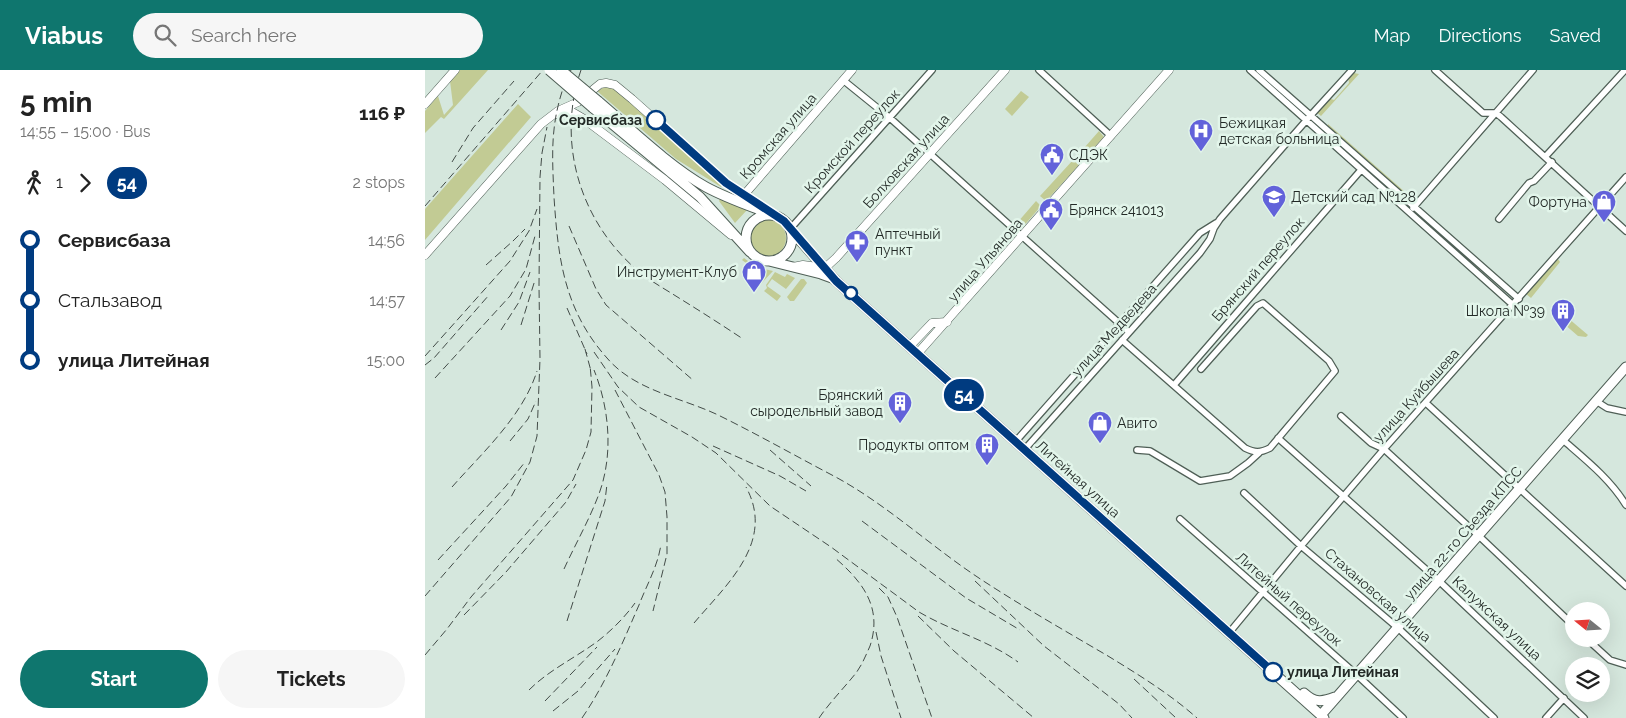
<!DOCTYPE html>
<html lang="en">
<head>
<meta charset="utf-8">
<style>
	:root { --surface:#fff; --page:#f6f6f6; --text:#222; --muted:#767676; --accent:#0f766e }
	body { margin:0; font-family:Raleway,sans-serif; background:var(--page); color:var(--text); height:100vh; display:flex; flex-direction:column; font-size:19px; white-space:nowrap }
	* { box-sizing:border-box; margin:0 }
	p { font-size:16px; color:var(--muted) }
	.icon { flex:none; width:28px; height:28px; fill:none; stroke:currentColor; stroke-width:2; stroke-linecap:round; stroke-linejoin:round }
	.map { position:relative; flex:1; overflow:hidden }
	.side { display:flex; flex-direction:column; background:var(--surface); width:425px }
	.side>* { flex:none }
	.badge { padding:0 10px; border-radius:16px; font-size:18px; line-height:32px }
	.needle { width:32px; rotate:288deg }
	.buttons { position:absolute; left:1140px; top:532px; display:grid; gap:10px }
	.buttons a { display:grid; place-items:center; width:45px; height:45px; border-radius:50%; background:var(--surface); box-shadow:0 5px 20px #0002; font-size:25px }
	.map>.badge { position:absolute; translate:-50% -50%; box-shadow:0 0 0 2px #fff }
	.legs { display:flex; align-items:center; gap:8px; height:55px; padding:0 20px; font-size:16px }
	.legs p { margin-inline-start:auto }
	.overview { display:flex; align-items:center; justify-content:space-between; height:85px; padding:0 20px }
	h1 { font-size:28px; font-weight:700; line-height:38px }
	.cta { display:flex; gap:10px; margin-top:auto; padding:10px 20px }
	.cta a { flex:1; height:58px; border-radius:30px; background:var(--accent); color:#fff; font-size:20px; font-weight:700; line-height:58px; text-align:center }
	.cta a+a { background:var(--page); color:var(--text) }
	ul { padding:0 20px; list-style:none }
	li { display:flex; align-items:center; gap:18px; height:60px; font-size:19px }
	li i { display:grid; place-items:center; width:8px; height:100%; margin:0 6px; background:currentColor }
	li i::after { content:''; width:12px; height:12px; margin:-6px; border:4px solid; border-radius:50%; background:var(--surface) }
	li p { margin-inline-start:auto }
	li:first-child i { background:linear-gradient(#0000 50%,currentColor 0) }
	li:last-child i { background:linear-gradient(currentColor 50%,#0000 0) }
	header { display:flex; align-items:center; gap:30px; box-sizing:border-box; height:70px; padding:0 25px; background:var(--accent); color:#fff }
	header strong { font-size:24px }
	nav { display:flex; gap:28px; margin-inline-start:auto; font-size:18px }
	.search { width:350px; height:45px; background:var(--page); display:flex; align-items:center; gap:12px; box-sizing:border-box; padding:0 18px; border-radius:28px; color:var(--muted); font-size:19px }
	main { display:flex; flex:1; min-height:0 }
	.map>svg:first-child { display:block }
	.green { fill:#c2cb94 }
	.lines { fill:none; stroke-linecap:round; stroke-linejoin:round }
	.street-casing { stroke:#4f5f56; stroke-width:8 }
	.secondary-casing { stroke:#4f5f56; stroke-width:9 }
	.primary-casing { stroke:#4f5f56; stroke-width:11 }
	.street { stroke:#fff; stroke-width:5.5 }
	.secondary { stroke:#fff; stroke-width:8 }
	.primary { stroke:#fff; stroke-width:9 }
	.rail { stroke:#434c48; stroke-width:1; stroke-dasharray:8 4; stroke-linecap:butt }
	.primary-bridge-casing { stroke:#4f5f56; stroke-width:11; stroke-linecap:butt }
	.primary-bridge { stroke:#fff; stroke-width:9 }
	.line-1-casing { stroke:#fff; stroke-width:11 }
	.line-1 { stroke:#003b80; stroke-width:8 }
	.stop-1-dot { fill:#fff; stroke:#003b80; stroke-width:2.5 }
	.labels { text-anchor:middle; stroke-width:5; stroke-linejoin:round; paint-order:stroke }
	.stop-label { font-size:14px; font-weight:bold; fill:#232a27; stroke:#e2f5ea; text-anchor:end }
	.poi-label { font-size:14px; fill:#232a27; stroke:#e2f5ea; text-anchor:start }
	.street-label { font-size:14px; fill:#232a27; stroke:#e2f5ea }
</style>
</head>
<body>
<header>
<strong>Viabus</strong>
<div class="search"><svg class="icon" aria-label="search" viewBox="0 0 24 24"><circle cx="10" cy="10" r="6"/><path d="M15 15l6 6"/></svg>Search here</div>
<nav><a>Map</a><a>Directions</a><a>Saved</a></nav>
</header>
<main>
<section class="side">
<div class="overview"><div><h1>5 min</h1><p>14:55 – 15:00 · Bus</p></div><b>116 ₽</b></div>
<div class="legs"><svg class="icon" aria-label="walk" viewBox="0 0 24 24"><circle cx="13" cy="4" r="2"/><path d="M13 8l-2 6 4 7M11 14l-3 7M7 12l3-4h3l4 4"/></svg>1<svg class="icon" aria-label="forward" viewBox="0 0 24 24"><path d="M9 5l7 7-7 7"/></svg><b class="badge" style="background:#003b80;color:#fff">54</b><p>2 stops</p></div>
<ul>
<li><i style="color:#003b80"></i><b>Сервисбаза</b><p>14:56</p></li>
<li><i style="color:#003b80"></i><span>Стальзавод</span><p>14:57</p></li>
<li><i style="color:#003b80"></i><b>улица Литейная</b><p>15:00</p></li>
</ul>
<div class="cta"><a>Start</a><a>Tickets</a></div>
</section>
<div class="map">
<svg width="1201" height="648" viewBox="0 0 1201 648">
	<rect width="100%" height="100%" fill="#d5e7dd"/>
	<path class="green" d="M35,0H63L19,49L16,47L0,63V41L13,26L19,45L28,35L25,11Z
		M929,3L934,4L896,46L891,42L903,28L909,30L924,13L923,7Z
		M182,16L190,19L297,116L296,117L251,89L172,21Z
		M596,21L604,27L587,46L580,39Z
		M93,34L106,47L0,170V139Z
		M903,54L989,130L986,131L903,59Z
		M674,61L679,67L657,90L652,86Z
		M648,90L654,95L621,131L615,126Z
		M295,129L322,140L310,153L294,131Z
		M611,131L616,136L597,158L592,153Z
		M323 168a19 19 0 1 1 38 0a19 19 0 1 1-38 0Z
		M319,188L331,197L348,201L334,216L322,207L329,199L317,190Z
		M1133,189L1135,192L1106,228L1101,224Z
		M350,202L360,207L362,204L370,208L361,219L347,209L342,216L356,226L352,231L339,221L342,218L341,215Z
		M376,209H379L382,213L369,231H365L362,227Z
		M1136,240L1144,246L1143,248L1163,265L1161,267L1153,266L1131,247L1132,242Z"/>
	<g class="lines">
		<defs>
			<path id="street" d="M614,0L686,66
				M825,0L1088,235
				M834,0L1094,229
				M1010,0L1058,43H1071L1076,47L1201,161
				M418,10L465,48L704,262
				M1120,87L1200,0
				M988,138L1108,0
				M1074,149L1104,113L1109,111L1127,92
				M365,159L507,0
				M697,270L820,378C830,383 835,383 845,378L910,301L904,291L838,233L832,236L776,299
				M749,315L936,100
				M1171,331L1182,338L1201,342
				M1001,333L1201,516
				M916,346L946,373L959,379L1054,466L1149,556
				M853,368L1014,511L1159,648
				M1138,370C1161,390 1185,409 1201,435
				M591,371L775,163L791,153
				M600,379L775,183L785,169L789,158L795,149L886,45L927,0
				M712,380L725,381L775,411L805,406L823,393L834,383
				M819,423L876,476L973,558L1069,648
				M755,449L932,605L978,648
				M804,563L876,476L959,379L1201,107
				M1162,569L1185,590L1201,595
				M1121,648L1139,628"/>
			<path id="secondary" d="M0,34L30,0
				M132,44L147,42L159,49L240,110L306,165
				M319,125L427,0
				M0,185L116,54L133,41L153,32L175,14L181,13L190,15L207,29L301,113L340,139
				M368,197L378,195L400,198L411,188L580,0
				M485,276L507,253L522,252
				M493,283L744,0"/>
			<path id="primary" d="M173,31C206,59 244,96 281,117C303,129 328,137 351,146
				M168,38L275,127L325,182
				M321 168a23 23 0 1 1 46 0a23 23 0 1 1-46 0Z
				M365,159L411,211L899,648
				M344,191L396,204L407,208
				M879,623C890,633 897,632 910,627
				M896,645L1201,297"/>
		</defs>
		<use href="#street" class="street-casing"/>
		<use href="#secondary" class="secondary-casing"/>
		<use href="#primary" class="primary-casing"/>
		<use href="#street" class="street"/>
		<use href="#secondary" class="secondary"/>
		<use href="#primary" class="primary"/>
		<path class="rail" d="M156,0C131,72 155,151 212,200C225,211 240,219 254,228C275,241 297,255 318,269
			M141,10C125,53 127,82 129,127C133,188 139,240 182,288C209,320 254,327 291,344C330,363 367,384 405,404C461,433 507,478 560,512C600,538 642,562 683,586C714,605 745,624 772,648
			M138,15L146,0
			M27,92L48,58L89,11
			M0,136L118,0
			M144,156L171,219L181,235L269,311
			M61,195L88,171L100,159
			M142,238L162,284
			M96,255L110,210
			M76,260L94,232L105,202
			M160,279L166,301
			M169,282L193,317L214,337L267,367L291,383L345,436L406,477L494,542C526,561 563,570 593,592
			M0,286L85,191L104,161L112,139
			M0,295L9,288L64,225
			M10,308L85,226L101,199L110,166
			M190,320L234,405L240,422L242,447V484L228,541
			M85,371L103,349L111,331
			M288,376L355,406L381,421
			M345,380L386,416
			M27,417C57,383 98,346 112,301
			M437,451L541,528L595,560
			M13,490L81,416L100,392
			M139,499C150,475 163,452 172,429C189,388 185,340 169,300
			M550,511L619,576L694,634L707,648
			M454,518L463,527L472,547L507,648
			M0,526L86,427L105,392L112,366L115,289L114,216L115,107L117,83L122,57
			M39,545L81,502L141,432L151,414
			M493,546L529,581L609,648
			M142,551L180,431L182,414
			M269,553C301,515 351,472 321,417
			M451,562L456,586L476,648
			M0,585L22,559L46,527L148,410L161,380L166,362L167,317L165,295
			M709,609L751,648
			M104,620C124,600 150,588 173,571C187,560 200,547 210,533
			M120,631L172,577
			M128,641L153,621L190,579
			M157,648C181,613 197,574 214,535C222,514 233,496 236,474
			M394,648C405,632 419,618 431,603C437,595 441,585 445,576C458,537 437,511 409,487"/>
		<defs>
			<path id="primary-bridge" d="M124,0L168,38
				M136,0L173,31"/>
		</defs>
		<use href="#primary-bridge" class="primary-bridge-casing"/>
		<use href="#primary-bridge" class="primary-bridge"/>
	</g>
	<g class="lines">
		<defs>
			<path id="line-1" d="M231,50L301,113L359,151L411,211L848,602"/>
		</defs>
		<use href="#line-1" class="line-1-casing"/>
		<use href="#line-1" class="line-1"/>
	</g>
	<defs>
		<symbol id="hospital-pin" viewBox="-11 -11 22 30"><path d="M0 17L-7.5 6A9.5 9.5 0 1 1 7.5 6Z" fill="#6262da" stroke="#e2f5ea"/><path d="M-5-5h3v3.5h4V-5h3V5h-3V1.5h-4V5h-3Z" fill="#fff"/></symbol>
		<symbol id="civic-pin" viewBox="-11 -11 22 30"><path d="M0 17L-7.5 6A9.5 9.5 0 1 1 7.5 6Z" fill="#6262da" stroke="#e2f5ea"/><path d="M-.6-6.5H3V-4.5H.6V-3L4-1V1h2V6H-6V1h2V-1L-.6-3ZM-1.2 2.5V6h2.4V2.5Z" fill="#fff"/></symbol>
		<symbol id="school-pin" viewBox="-11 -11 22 30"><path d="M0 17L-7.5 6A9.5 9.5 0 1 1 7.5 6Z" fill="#6262da" stroke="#e2f5ea"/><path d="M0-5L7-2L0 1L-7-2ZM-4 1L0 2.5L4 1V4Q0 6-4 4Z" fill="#fff"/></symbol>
		<symbol id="shop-pin" viewBox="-11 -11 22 30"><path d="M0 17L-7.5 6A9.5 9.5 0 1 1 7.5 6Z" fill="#6262da" stroke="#e2f5ea"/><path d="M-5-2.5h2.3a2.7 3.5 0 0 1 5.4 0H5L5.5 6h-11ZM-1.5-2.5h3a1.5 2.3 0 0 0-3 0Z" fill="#fff"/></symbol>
		<symbol id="pharmacy-pin" viewBox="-11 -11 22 30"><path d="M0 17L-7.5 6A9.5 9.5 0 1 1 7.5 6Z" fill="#6262da" stroke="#e2f5ea"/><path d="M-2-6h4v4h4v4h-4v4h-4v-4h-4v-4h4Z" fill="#fff"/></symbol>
		<symbol id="building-pin" viewBox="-11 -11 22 30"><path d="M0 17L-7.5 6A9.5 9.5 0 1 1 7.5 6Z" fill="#6262da" stroke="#e2f5ea"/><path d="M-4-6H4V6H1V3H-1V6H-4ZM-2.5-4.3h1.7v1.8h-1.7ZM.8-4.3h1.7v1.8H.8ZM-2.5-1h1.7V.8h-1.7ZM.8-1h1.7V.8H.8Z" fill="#fff"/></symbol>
	</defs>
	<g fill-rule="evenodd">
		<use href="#hospital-pin" x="762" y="47" width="28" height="38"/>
		<use href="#civic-pin" x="613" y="71" width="28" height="38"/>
		<use href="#school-pin" x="835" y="113" width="28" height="38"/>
		<use href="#shop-pin" x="1165" y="118" width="28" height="38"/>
		<use href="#civic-pin" x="612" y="126" width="28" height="38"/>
		<use href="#pharmacy-pin" x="418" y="158" width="28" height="38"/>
		<use href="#shop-pin" x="315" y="188" width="28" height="38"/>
		<use href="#building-pin" x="1124" y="227" width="28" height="38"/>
		<use href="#building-pin" x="461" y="319" width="28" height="38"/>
		<use href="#shop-pin" x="661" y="339" width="28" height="38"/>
		<use href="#building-pin" x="548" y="361" width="28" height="38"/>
	</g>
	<g class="stop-1-dot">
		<circle cx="231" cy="50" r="9"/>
		<circle cx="426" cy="223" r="6"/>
		<circle cx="848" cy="602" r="9"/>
	</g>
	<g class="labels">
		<g class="stop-label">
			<text x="217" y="55">Сервисбаза</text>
			<text x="862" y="607" text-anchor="start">улица Литейная</text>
		</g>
		<g class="poi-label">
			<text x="794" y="58">Бежицкая<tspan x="794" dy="16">детская больница</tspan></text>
			<text x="644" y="90">СДЭК</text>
			<text x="866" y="132">Детский сад №128</text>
			<text x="1162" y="137" text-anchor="end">Фортуна</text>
			<text x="644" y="145">Брянск 241013</text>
			<text x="450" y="169">Аптечный<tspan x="450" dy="16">пункт</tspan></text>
			<text x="312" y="207" text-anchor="end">Инструмент-Клуб</text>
			<text x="1120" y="246" text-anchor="end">Школа №39</text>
			<text x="458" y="330" text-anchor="end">Брянский<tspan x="458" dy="16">сыродельный завод</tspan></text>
			<text x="692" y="358">Авито</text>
			<text x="544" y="380" text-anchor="end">Продукты оптом</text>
		</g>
		<g class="street-label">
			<text transform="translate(353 66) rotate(-49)" y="5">Кромская улица</text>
			<text transform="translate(427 71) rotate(-48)" y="5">Кромской переулок</text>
			<text transform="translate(481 91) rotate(-48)" y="5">Болховская улица</text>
			<text transform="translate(560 190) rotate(-49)" y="5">улица Ульянова</text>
			<text transform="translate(833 199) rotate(-49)" y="5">Брянский переулок</text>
			<text transform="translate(689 260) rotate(-48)" y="5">улица Медведева</text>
			<text transform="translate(991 325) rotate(-48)" y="5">улица Куйбышева</text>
			<text transform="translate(653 409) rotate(42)" y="5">Литейная улица</text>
			<text transform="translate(1038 463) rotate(-49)" y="5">улица 22-го Съезда КПСС</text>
			<text transform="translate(953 525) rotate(41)" y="5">Стахановская улица</text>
			<text transform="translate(864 529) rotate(41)" y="5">Литейный переулок</text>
			<text transform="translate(1072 548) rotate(43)" y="5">Калужская улица</text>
		</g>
	</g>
</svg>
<div class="buttons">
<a><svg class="needle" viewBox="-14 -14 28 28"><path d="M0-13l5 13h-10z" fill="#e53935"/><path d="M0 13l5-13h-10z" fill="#767676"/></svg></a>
<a><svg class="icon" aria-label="layers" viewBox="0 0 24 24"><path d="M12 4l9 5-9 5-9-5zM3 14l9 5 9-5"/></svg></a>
</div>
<b class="badge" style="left:539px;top:325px;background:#003b80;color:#fff">54</b>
</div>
</main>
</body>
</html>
